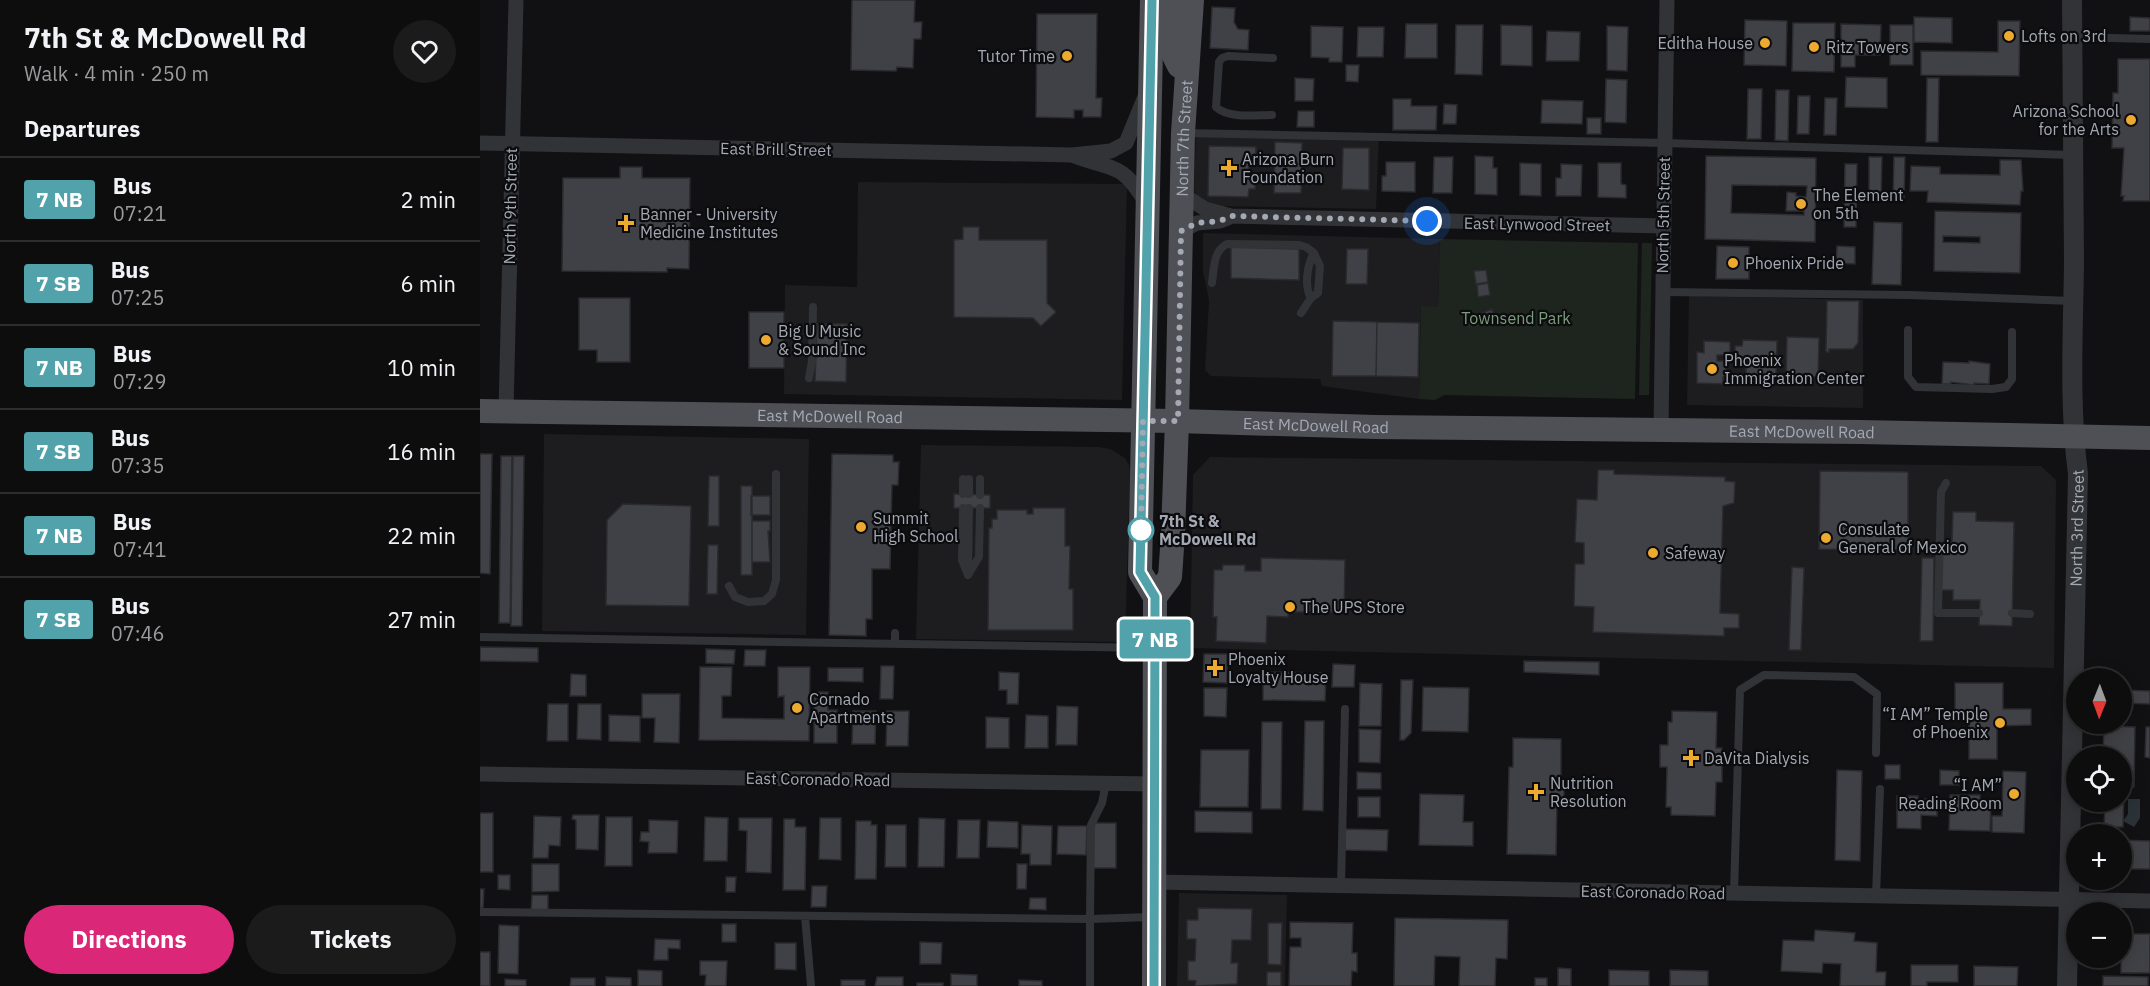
<!DOCTYPE html>
<html lang="en">
<head>
<meta charset="utf-8">
<style>
	:root { --surface:#0d0d0e; --page:#1b1b1c; --text:#f1f3f6; --muted:#9a9c9e; --line:#2d2d2e; --accent:#db2777 }
	body { margin:0; font-family:"IBM Plex Sans",sans-serif; background:var(--page); color:var(--text); height:100vh; display:flex; flex-direction:column; font-size:22px; white-space:nowrap }
	* { box-sizing:border-box; margin:0 }
	p { font-size:20px; color:var(--muted) }
	.icon { flex:none; width:33px; height:33px; fill:none; stroke:currentColor; stroke-width:2; stroke-linecap:round; stroke-linejoin:round }
	.map { position:relative; flex:1; overflow:hidden }
	.sheet { display:flex; flex-direction:column; background:var(--surface); width:480px }
	.sheet>* { flex:none }
	.badge { padding:0 12px; border-radius:4px; font-size:21px; line-height:39px }
	.needle { width:39px; rotate:181deg }
	.buttons { position:absolute; left:1586px; top:668px; display:grid; gap:12px }
	.buttons a { display:grid; place-items:center; width:66px; height:66px; border-radius:50%; background:var(--surface); box-shadow:0 3px 15px #0003,0 0 0 2px var(--line); font-size:30px }
	.you { position:absolute; width:30px; height:30px; margin:-15px; border:4px solid #fff; border-radius:50%; background:#1a73e8; box-shadow:0 0 0 9px #1a73e833 }
	.map>.badge { position:absolute; translate:-50% -50%; box-shadow:0 0 0 3px #fff }
	h2 { padding:0 24px; font-size:22px; line-height:54px }
	.round { display:grid; place-items:center; flex:none; width:63px; height:63px; border-radius:32px; background:var(--page) }
	.summary { display:flex; align-items:center; justify-content:space-between; height:102px; padding:0 24px }
	h1 { font-size:28px; font-weight:700; line-height:45px }
	.action { display:flex; gap:12px; margin-top:auto; padding:12px 24px }
	.action a { flex:1; height:69px; border-radius:36px; background:var(--accent); color:#fff; font-size:24px; font-weight:700; line-height:69px; text-align:center }
	.action a+a { background:var(--page); color:var(--text) }
	ul { padding:0; list-style:none }
	li { display:flex; align-items:center; gap:18px; height:84px; padding:0 24px; border-top:2px solid var(--line) }
	li div { flex:1 }
	li b { display:block; font-size:22px }
	li em { font-style:normal }
	li .badge { min-width:66px; font-weight:700; text-align:center }
	main { display:flex; flex:1; min-height:0 }
	.map>svg:first-child { display:block }
	.built { fill:#1d1d20 }
	.green { fill:#1e251e }
	.water { fill:#2a3238 }
	.building { fill:#404146; stroke:#2b2b2f; stroke-width:1.5; fill-rule:evenodd }
	.lines { fill:none; stroke-linecap:round; stroke-linejoin:round }
	.service { stroke:#323337; stroke-width:8 }
	.minor { stroke:#323337; stroke-width:15 }
	.tertiary { stroke:#323337; stroke-width:20 }
	.primary { stroke:#4e5056; stroke-width:24 }
	.line-casing { stroke:#fff; stroke-width:14 }
	.line { stroke:#52a2ab; stroke-width:9 }
	.walk { stroke:#a3a8b3; stroke-width:6; stroke-dasharray:0 10.8 }
	.poi-dot { fill:#ecaa30; stroke:#0c0c0e; stroke-width:2 }
	.stop-dot { fill:#fff; stroke:#52a2ab; stroke-width:3 }
	.labels { text-anchor:middle; stroke-width:4.5; stroke-linejoin:round; paint-order:stroke }
	.poi-label { font-size:16px; fill:#a3a8b3; stroke:#0c0c0e; text-anchor:start }
	.street-label { font-size:16px; fill:#a3a8b3; stroke:#0c0c0e }
	.park-label { font-size:16px; fill:#7a9e7c; stroke:#0c0c0e }
	.stop-label { font-size:16px; font-weight:bold; fill:#a3a8b3; stroke:#0c0c0e; text-anchor:start }
</style>
</head>
<body>
<main>
<section class="sheet">
<div class="summary"><div><h1>7th St &amp; McDowell Rd</h1><p>Walk · 4 min · 250 m</p></div><a class="round"><svg class="icon" aria-label="heart" viewBox="0 0 24 24"><path d="M12 20l-8-8c-3-5 5-10 8-4 3-6 11-1 8 4z"/></svg></a></div>
<h2>Departures</h2>
<ul>
<li><span class="badge" style="background:#52a2ab;color:#fff">7 NB</span><div><b>Bus</b><p>07:21</p></div><em>2 min</em></li>
<li><span class="badge" style="background:#52a2ab;color:#fff">7 SB</span><div><b>Bus</b><p>07:25</p></div><em>6 min</em></li>
<li><span class="badge" style="background:#52a2ab;color:#fff">7 NB</span><div><b>Bus</b><p>07:29</p></div><em>10 min</em></li>
<li><span class="badge" style="background:#52a2ab;color:#fff">7 SB</span><div><b>Bus</b><p>07:35</p></div><em>16 min</em></li>
<li><span class="badge" style="background:#52a2ab;color:#fff">7 NB</span><div><b>Bus</b><p>07:41</p></div><em>22 min</em></li>
<li><span class="badge" style="background:#52a2ab;color:#fff">7 SB</span><div><b>Bus</b><p>07:46</p></div><em>27 min</em></li>
</ul>
<div class="action"><a>Directions</a><a>Tickets</a></div>
</section>
<div class="map">
<svg width="1670" height="986" viewBox="0 0 1670 986">
	<rect width="100%" height="100%" fill="#111113"/>
	<path class="built" d="M716,132L899,136L896,209L731,206L716,195L714,190Z
		M378,182L647,184L642,400L304,394L305,285L377,287Z
		M723,233L960,239L958,307H941L939,399L842,386L840,379L731,376L725,370L729,300L723,272Z
		M1209,296L1383,300V408L1207,405Z
		M64,434L329,439L326,635L62,631Z
		M441,445L619,447L630,449L645,458L649,465L650,474L645,642L436,639Z
		M730,457L1561,466L1576,480L1574,668L710,648L713,475Z
		M699,893L807,895L805,986H697Z"/>
	<path class="green" d="M960,239L1158,243L1155,399L964,395L955,400L939,399L941,306L958,307Z
		M1162,243H1172L1169,395H1159Z"/>
	<path class="water" d="M1648,799H1660V818L1654,827L1643,821L1648,814Z"/>
	<path class="building" d="M372,0H435L434,22H442L441,39H434L433,68L417,67L416,71L371,70Z
		M732,7L755,8L754,22L758,29L769,30L768,50L730,48Z
		M557,14H617L616,98H622L621,117H603V110H594V118L556,117Z
		M1434,17L1472,18V43L1434,42Z
		M1650,17L1670,18V31H1650Z
		M1265,20L1307,21L1306,66L1264,65Z
		M1518,21H1540L1539,76L1441,75V51L1518,52Z
		M1313,23H1355L1354,72L1312,71Z
		M926,24H957V58H925Z
		M1361,24L1401,25L1400,55H1375V67H1361Z
		M976,25H1003L1002,75L975,74Z
		M1021,25L1052,26V66L1021,65Z
		M1410,25H1433V65H1410Z
		M831,26L863,27L862,62H849V58L831,57Z
		M1127,26L1148,27L1147,71L1127,70Z
		M878,27H904L903,57H877Z
		M1067,31L1100,32L1099,61H1066Z
		M1638,59H1670V201H1643L1644,196H1641L1644,148H1632L1633,93H1638Z
		M866,65H879L878,82L866,81Z
		M1366,77L1407,78V108L1365,107Z
		M815,78L834,79L833,101H815Z
		M1447,78H1459L1458,142H1446Z
		M1126,79L1147,80L1146,123L1125,122Z
		M1268,89H1282L1281,139H1267Z
		M1296,90H1309L1308,141L1295,140Z
		M1318,96H1330L1329,134H1317Z
		M1345,98H1357L1356,135H1344Z
		M913,99H931V106H957L956,130H913Z
		M1062,100L1103,101L1102,124L1061,123Z
		M964,104L977,105L976,124H963Z
		M818,111H834V127H817Z
		M1107,118H1121V134H1107Z
		M795,142L822,143L821,193H794Z
		M729,146L776,147L775,162H769V175H776L775,189H769L768,197L728,196Z
		M863,148H889V190L862,189Z
		M995,156L1013,157V168H1017V195L995,194Z
		M1226,156L1336,158L1335,242L1225,239ZM1252,185L1327,186L1326,197L1316,196V193L1307,192L1306,211H1324V215L1251,213Z
		M954,157H973L972,193H953Z
		M1389,157H1402L1401,199H1389Z
		M1414,157H1425L1424,199H1413Z
		M1520,160H1541L1543,191H1541L1540,205L1447,202L1448,191H1430L1431,166L1460,167V174L1520,175Z
		M906,162H935V192L902,191V176H906Z
		M1040,163L1061,164V196L1040,195Z
		M1118,163H1141V184L1146,185V198L1118,197Z
		M1081,164L1102,165L1101,196H1076V178H1081Z
		M1365,164H1377L1376,227H1364Z
		M140,167H162V178H210L209,269L187,268V272L82,271L83,178H140Z
		M1455,211L1541,213L1540,273L1454,271ZM1463,236L1500,237V243L1463,242Z
		M1394,222L1422,223L1421,285L1392,284Z
		M483,227H499V240H567V303L576,312L561,326L553,318L474,317V240L483,239Z
		M1237,246L1269,247V279H1236Z
		M1357,246L1375,247V264L1356,263Z
		M751,247L819,249V280L751,278Z
		M867,249H888L887,284H866Z
		M1006,270L1008,282L996,284L994,271Z
		M1008,283L1010,295L998,297L997,285Z
		M99,298H150V362H117V350H99Z
		M1347,301H1379L1378,343L1373,349H1349V352H1346Z
		M1012,309L1016,320L1005,324L1002,313Z
		M269,312H304V368H269Z
		M998,314L999,325L988,326L987,315Z
		M853,321L897,322L896,376H852Z
		M897,322L939,323L938,377L896,376Z
		M337,324H367L366,382L335,381Z
		M1307,337L1339,338L1338,377L1306,376Z
		M1263,340L1297,341L1296,377L1266,376V366H1262V360H1255V346H1262Z
		M1224,341L1250,342V355H1237V361H1246V377H1243V384L1217,383V352L1224,353Z
		M1489,361L1510,364L1509,384L1494,383V385L1471,382V384H1462L1463,362L1489,363Z
		M0,454H12L10,574L0,573Z
		M352,454L413,455V462H419L418,485H412L410,569H392V619H386V636L349,635Z
		M21,456H32L30,623H19Z
		M33,456H44L42,626H31Z
		M1118,470H1134V474L1245,477V481L1255,482L1254,503L1243,506L1240,613L1259,614V628H1244V636L1113,632L1114,607L1094,606L1095,564H1104V543L1095,542L1097,499L1117,500Z
		M1340,471L1428,472V550L1339,549Z
		M229,476H239V526H228Z
		M261,486H272V575H261Z
		M474,494L510,495V508H474Z
		M271,496H290V515H271Z
		M143,504L211,506L209,606L126,605L127,520Z
		M553,508H585V546H590L589,589H593V630H508L509,528H512V519H517V510H547V514H553Z
		M1473,512H1496V521L1534,522L1532,626L1499,625L1500,600H1473V590H1461L1462,543H1472Z
		M272,521H290V531H288L290,562H272Z
		M228,545H238L237,594H227Z
		M781,558L865,560L864,612H808V617L787,616L786,643L736,641L737,617H733L734,570H742L743,565H765V571H781Z
		M1442,558H1454L1453,641H1440Z
		M1312,567L1324,568L1321,650H1309Z
		M0,647L58,648V662L0,661Z
		M226,649L255,650L254,664L226,663Z
		M265,650H286L285,666H264Z
		M724,654H747V683L723,682Z
		M1044,661L1119,662V675L1044,672Z
		M853,664L875,665L874,687H852Z
		M401,666H414L413,699H400Z
		M220,667H252L251,696H242V718L304,719V696L298,697V667H330L329,741L219,740Z
		M348,668H383V682L348,681Z
		M519,672L539,673L538,704H527V690H519Z
		M783,672L846,673L845,701L783,700Z
		M91,674L106,675V696H90Z
		M921,680H933L931,733L924,740H920Z
		M880,683L902,684L901,726H879Z
		M1475,683H1523V709H1551V725L1517,726V759H1489V721H1475Z
		M943,687L989,688L988,732L942,731Z
		M724,688H747L746,717L724,716Z
		M1641,690L1670,691V704L1641,703Z
		M334,692H348V710H357V743H334Z
		M162,694H200L199,743L174,742L175,718H162Z
		M68,704H88V741H67Z
		M98,704H121V740L97,739Z
		M577,706L598,707L597,745H576Z
		M373,711H396L395,744H372Z
		M407,711H429L428,746H406Z
		M1192,711L1237,712L1236,748H1242V782H1236L1235,816L1191,815V807H1186L1187,767H1180V745H1188V722H1192Z
		M129,715L160,716V742L129,741Z
		M546,715L568,716V748H545Z
		M506,717L529,718V748H506Z
		M825,721H844L843,811L823,810Z
		M782,722H802L801,809H781Z
		M1624,726L1655,727L1654,787H1644L1643,827H1624L1625,801H1641V756H1623Z
		M1666,727H1670V758L1665,757Z
		M879,729L901,730L900,763L879,762Z
		M1033,738L1081,739V783H1084V802H1077L1076,855L1027,854L1029,767H1033Z
		M721,750H769L768,807H720Z
		M1405,765H1420V779H1405Z
		M1357,770L1382,771L1380,861L1355,860Z
		M1460,770L1479,771V785H1460Z
		M1523,771L1546,772L1544,833L1512,832V816H1522Z
		M877,772L901,773V789H877Z
		M940,794L984,795L983,822H993V846L939,845Z
		M1470,795H1500V800H1511L1510,831L1469,830Z
		M1417,796H1438V799H1448V803H1457V816L1441,815V829L1417,828Z
		M878,797H900V817H878Z
		M715,811L772,812V833L715,832Z
		M0,813H13V872H0Z
		M93,815H119L118,850L96,849V820L92,819Z
		M54,816L81,817L80,846L69,845L68,858H53Z
		M126,817H152V866H125Z
		M225,817L248,818L247,861H224Z
		M259,818H292L291,873L266,872L267,831L259,830Z
		M340,818H361V860L339,859Z
		M439,818L465,819L464,867H438Z
		M304,819H315V827H326L325,890H303Z
		M169,820L198,821L197,853H168L169,842L160,841L161,832H169Z
		M478,820H500L499,858H477Z
		M376,821H391V825H397L396,879H375Z
		M508,821L538,822V848L507,847Z
		M614,823H636V868H613Z
		M406,825H426V867H405Z
		M542,825L572,826L571,865H550V854H541Z
		M578,826H607L606,855L577,854Z
		M865,829L908,830L907,851L865,850Z
		M1641,840L1670,841V869H1641Z
		M52,864H79V891L52,892Z
		M537,864H547L546,889H537Z
		M18,875H30V890L18,889Z
		M246,877H256L255,892H246Z
		M332,886H347L346,907H331Z
		M0,889H4L3,908H0Z
		M52,895H68V912L51,911Z
		M550,898H566V910L549,909Z
		M718,908L772,909L771,940H752L751,963H758L757,984L715,986L716,981L708,980V961H715L716,939H707V920H718Z
		M915,918L1028,920L1027,959L1016,958L1015,986H979L980,957L955,956L954,986H914Z
		M810,922L873,923L872,953H877V972L872,971L871,986H809L810,947H821V938H810Z
		M788,923H802L801,965L788,964Z
		M242,924H256V942H242Z
		M19,925L39,926L38,974L18,973Z
		M1335,930L1375,933L1374,941L1397,943L1396,972H1406L1405,986H1360L1361,964L1343,963L1342,973L1301,971L1303,940L1334,941Z
		M1641,934H1670V973H1641Z
		M175,939L200,940V949L188,948V960H174Z
		M440,942L462,943L461,964H440Z
		M295,943H316V970L295,969Z
		M0,952H10V986H0Z
		M220,961H247L246,986H225L226,975H220Z
		M1431,965H1478V982H1447V986H1431Z
		M1494,966L1538,967L1537,986H1494Z
		M1078,968L1091,969V986H1078Z
		M158,970L182,971V986H158Z
		M1129,970L1169,971V986H1129Z
		M1190,970L1228,971V986H1190Z
		M787,972H801V986H787Z
		M471,974L497,975V986H471Z
		M1623,976L1668,977V986H1623Z
		M126,977L151,978V986H126Z
		M397,977H423V986H395Z
		M91,978H115V986H90Z
		M1055,978H1067V986H1055Z
		M25,979L46,980V986H25Z
		M361,980H385V986H361Z
		M539,980L562,981V986H539Z
		M437,983H463V986H437Z"/>
	<g class="lines">
		<path class="service" d="M1594,37L1670,39
			M792,115C775,115 749,119 736,107L739,62L742,58L748,56L793,58
			M705,133L1184,143L1593,155
			M732,283C734,269 733,251 747,244L819,245L826,247L834,253L840,266L838,293L831,298L821,313
			M1183,292L1429,295L1592,301
			M831,298C824,286 827,265 834,253
			M1428,330V377L1436,387L1512,389L1526,387L1532,379V332
			M329,378L332,361L333,307
			M483,479V494
			M1466,483L1461,492L1458,613H1499
			M489,494V479
			M500,495V479
			M483,508L482,560L488,575
			M488,570L489,508
			M488,575L499,557L500,508
			M249,586L255,597L268,602L284,601L292,594L296,580V474
			M1532,613L1550,614
			M0,637L670,648
			M415,644V633
			M626,783L622,803L611,825L610,919L671,917
			M861,886L865,709
			M1254,893L1260,690L1284,675L1374,677L1397,694L1396,753
			M1396,896L1400,789
			M0,912L610,919V986
			M325,916L331,986"/>
		<path class="minor" d="M0,143L592,155L631,151L646,143L664,99
			M592,155C632,171 641,160 666,203
			M702,194L725,209L751,216L1183,226
			M701,231L717,223L740,221L748,218
			M26,411L36,0
			M1181,430L1187,0
			M0,774L675,784
			M675,882L1670,901"/>
		<path class="tertiary" id="s1" d="M1587,986L1598,474C1589,405 1593,334 1594,264C1594,176 1593,88 1592,0"/>
		<g class="primary">
			<path d="M672,0L660,572L675,597L674,986"/>
			<path d="M691,0L694,56L699,66"/>
			<path id="s2" d="M0,411L697,421L895,427L1380,432L1670,438"/>
			<path id="s3" d="M675,597L690,577L693,534L697,421L703,133L712,0"/>
		</g>
	</g>
	<g class="lines">
		<defs>
			<path id="line" d="M672,0L660,572L675,597L674,986"/>
		</defs>
		<use href="#line" class="line-casing"/>
		<use href="#line" class="line"/>
		<path class="walk" d="M661,530L663,421H698L701,231L717,223L740,221L751,216L947,221"/>
	</g>
	<g class="poi-dot">
		<circle cx="1529" cy="36" r="6"/>
		<circle cx="1285" cy="43" r="6"/>
		<circle cx="1334" cy="47" r="6"/>
		<circle cx="587" cy="56" r="6"/>
		<circle cx="1651" cy="120" r="6"/>
		<path d="M746 159h6v6h6v6h-6v6h-6v-6h-6v-6h6z"/>
		<circle cx="1321" cy="204" r="6"/>
		<path d="M143 214h6v6h6v6h-6v6h-6v-6h-6v-6h6z"/>
		<circle cx="1253" cy="263" r="6"/>
		<circle cx="286" cy="340" r="6"/>
		<circle cx="1232" cy="369" r="6"/>
		<circle cx="381" cy="527" r="6"/>
		<circle cx="1346" cy="538" r="6"/>
		<circle cx="1173" cy="553" r="6"/>
		<circle cx="810" cy="607" r="6"/>
		<path d="M732 659h6v6h6v6h-6v6h-6v-6h-6v-6h6z"/>
		<circle cx="317" cy="708" r="6"/>
		<circle cx="1520" cy="723" r="6"/>
		<path d="M1208 749h6v6h6v6h-6v6h-6v-6h-6v-6h6z"/>
		<path d="M1053 783h6v6h6v6h-6v6h-6v-6h-6v-6h6z"/>
		<circle cx="1534" cy="794" r="6"/>
	</g>
	<circle class="stop-dot" cx="661" cy="530" r="12"/>
	<g class="labels">
		<g class="poi-label">
			<text x="1541" y="42">Lofts on 3rd</text>
			<text x="1273" y="49" text-anchor="end">Editha House</text>
			<text x="1346" y="53">Ritz Towers</text>
			<text x="575" y="62" text-anchor="end">Tutor Time</text>
			<text x="1639" y="117" text-anchor="end">Arizona School<tspan x="1639" dy="18">for the Arts</tspan></text>
			<text x="762" y="165">Arizona Burn<tspan x="762" dy="18">Foundation</tspan></text>
			<text x="1333" y="201">The Element<tspan x="1333" dy="18">on 5th</tspan></text>
			<text x="160" y="220">Banner - University<tspan x="160" dy="18">Medicine Institutes</tspan></text>
			<text x="1265" y="269">Phoenix Pride</text>
			<text x="298" y="337">Big U Music<tspan x="298" dy="18">&amp; Sound Inc</tspan></text>
			<text x="1244" y="366">Phoenix<tspan x="1244" dy="18">Immigration Center</tspan></text>
			<text x="393" y="524">Summit<tspan x="393" dy="18">High School</tspan></text>
			<text x="1358" y="535">Consulate<tspan x="1358" dy="18">General of Mexico</tspan></text>
			<text x="1185" y="559">Safeway</text>
			<text x="822" y="613">The UPS Store</text>
			<text x="748" y="665">Phoenix<tspan x="748" dy="18">Loyalty House</tspan></text>
			<text x="329" y="705">Cornado<tspan x="329" dy="18">Apartments</tspan></text>
			<text x="1508" y="720" text-anchor="end">“I AM” Temple<tspan x="1508" dy="18">of Phoenix</tspan></text>
			<text x="1224" y="764">DaVita Dialysis</text>
			<text x="1070" y="789">Nutrition<tspan x="1070" dy="18">Resolution</tspan></text>
			<text x="1522" y="791" text-anchor="end">“I AM”<tspan x="1522" dy="18">Reading Room</tspan></text>
		</g>
		<g class="street-label">
			<text dy="6" stroke="none"><textPath href="#s3" startOffset="464">North 7th Street</textPath></text>
			<text transform="translate(296 149) rotate(1)" y="6">East Brill Street</text>
			<text transform="translate(30 206) rotate(-89)" y="6">North 9th Street</text>
			<text transform="translate(1183 215) rotate(-89)" y="6">North 5th Street</text>
			<text transform="translate(1057 224) rotate(1)" y="6">East Lynwood Street</text>
			<text dy="6" stroke="none"><textPath href="#s2" startOffset="350">East McDowell Road</textPath></text>
			<text dy="6" stroke="none"><textPath href="#s2" startOffset="836">East McDowell Road</textPath></text>
			<text dy="6" stroke="none"><textPath href="#s2" startOffset="1322">East McDowell Road</textPath></text>
			<text dy="6" stroke="none"><textPath href="#s1" startOffset="458">North 3rd Street</textPath></text>
			<text transform="translate(338 779) rotate(1)" y="6">East Coronado Road</text>
			<text transform="translate(1173 892) rotate(1)" y="6">East Coronado Road</text>
		</g>
		<g class="park-label">
			<text x="1036" y="324">Townsend Park</text>
		</g>
		<g class="stop-label">
			<text x="679" y="527">7th St &amp;<tspan x="679" dy="18">McDowell Rd</tspan></text>
		</g>
	</g>
</svg>
<div class="buttons">
<a><svg class="needle" viewBox="-14 -14 28 28"><path d="M0-13l5 13h-10z" fill="#e53935"/><path d="M0 13l5-13h-10z" fill="#9a9c9e"/></svg></a>
<a><svg class="icon" aria-label="locate" viewBox="0 0 24 24"><circle cx="12" cy="12" r="6"/><path d="M12 2v4M12 18v4M2 12h4M18 12h4"/></svg></a>
<a>+</a>
<a>−</a>
</div>
<div class="you" style="left:947px;top:221px"></div>
<b class="badge" style="left:675px;top:639px;background:#52a2ab;color:#fff">7 NB</b>
</div>
</main>
</body>
</html>
